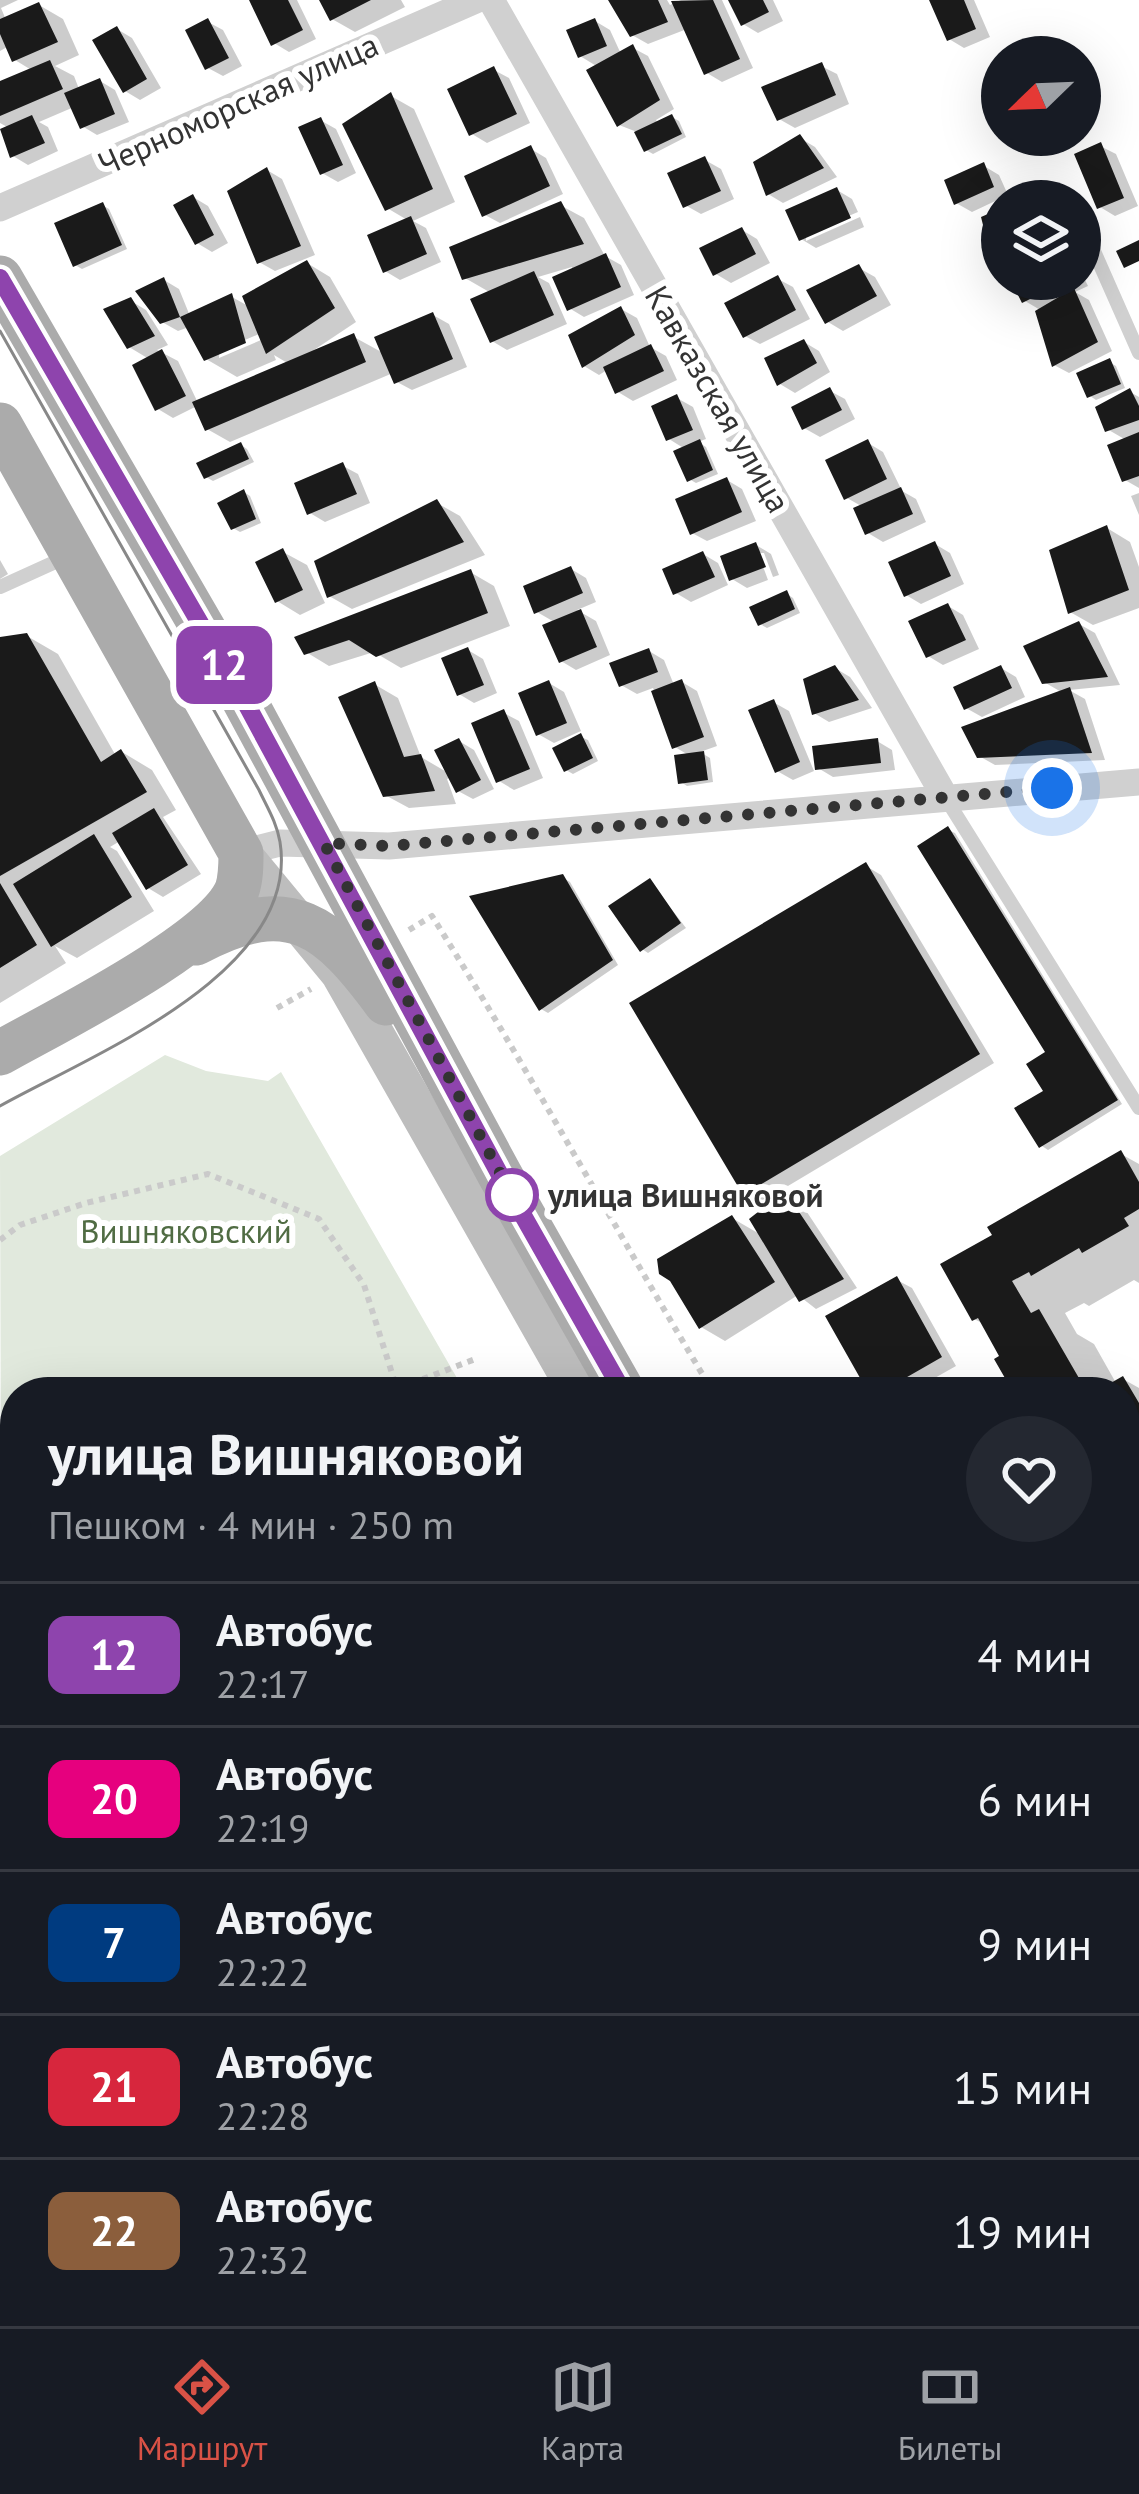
<!DOCTYPE html>
<html lang="ru">
<head>
<meta charset="utf-8">
<style>
	:root { --surface:#171b24; --page:#242831; --text:#f1f3f6; --muted:#9ea1a6; --line:#363941; --accent:#d95246 }
	body { margin:0; font-family:"PT Sans",sans-serif; background:var(--page); color:var(--text); height:100vh; display:flex; flex-direction:column; font-size:45px; white-space:nowrap }
	* { box-sizing:border-box; margin:0 }
	p { font-size:39px; color:var(--muted) }
	.icon { flex:none; width:66px; height:66px; fill:none; stroke:currentColor; stroke-width:2; stroke-linecap:round; stroke-linejoin:round }
	.map { position:relative; flex:1; overflow:hidden }
	.drawer { position:absolute; left:0px; top:1377px; width:1140px; height:951px; display:flex; flex-direction:column; background:var(--surface); border-radius:48px 48px 0 0; box-shadow:0 12px 48px #0002 }
	.drawer>* { flex:none }
	.badge { padding:0 24px; border-radius:18px; font-size:42px; line-height:78px }
	.needle { width:78px; rotate:247deg }
	.fabs { position:absolute; left:981px; top:36px; display:grid; gap:24px }
	.fabs a { display:grid; place-items:center; width:120px; height:120px; border-radius:50%; background:var(--surface); box-shadow:0 12px 48px #0002; font-size:60px }
	.you { position:absolute; width:60px; height:60px; margin:-30px; border:9px solid #fff; border-radius:50%; background:#1a73e8; box-shadow:0 0 0 18px #1a73e833 }
	.map>.badge { position:absolute; translate:-50% -50%; box-shadow:0 0 0 6px #fff }
	.round { display:grid; place-items:center; flex:none; width:126px; height:126px; border-radius:63px; background:var(--page) }
	.summary { display:flex; align-items:center; justify-content:space-between; height:204px; padding:0 48px }
	h1 { font-size:57px; font-weight:700; line-height:90px }
	ul { padding:0; list-style:none }
	li { display:flex; align-items:center; gap:36px; height:144px; padding:0 48px; border-top:3px solid var(--line) }
	li div { flex:1 }
	li b { display:block; font-size:45px }
	li em { font-style:normal }
	li .badge { min-width:132px; font-weight:700; text-align:center }
	.menu { display:flex; justify-content:space-around; align-items:center; height:168px; border-top:3px solid var(--line); background:var(--surface); font-size:33px; color:var(--muted) }
	.menu a { display:grid; justify-items:center; gap:6px }
	.menu .active { color:var(--accent) }
	.map>svg:first-child { display:block }
	.green { fill:#e1e9dd }
	.shadow { fill:#0003; fill-rule:evenodd }
	.building { fill:#1a1a1a }
	.lines { fill:none; stroke-linecap:round; stroke-linejoin:round }
	.path { stroke:#cacaca; stroke-width:6; stroke-dasharray:6 6; stroke-linecap:butt }
	.service { stroke:#d0d0d0; stroke-width:14 }
	.minor { stroke:#d0d0d0; stroke-width:27 }
	.secondary { stroke:#bdbdbd; stroke-width:39 }
	.primary { stroke:#ababab; stroke-width:45 }
	.tram { stroke:#888; stroke-width:3 }
	.rail-casing { stroke:#888; stroke-width:14 }
	.rail { stroke:#fff; stroke-width:9; stroke-dasharray:27; stroke-linecap:butt }
	.line-casing { stroke:#fff; stroke-width:27 }
	.line { stroke:#8e44ad; stroke-width:18 }
	.walk { stroke:#333; stroke-width:12; stroke-dasharray:0 21.6 }
	.stop-dot { fill:#fff; stroke:#8e44ad; stroke-width:6 }
	.labels { text-anchor:middle; stroke-width:12; stroke-linejoin:round; paint-order:stroke }
	.street-label { font-size:33px; fill:#333; stroke:#fff }
	.stop-label { font-size:33px; font-weight:bold; fill:#333; stroke:#fff; text-anchor:start }
	.park-label { font-size:33px; fill:#506c43; stroke:#fff }
</style>
</head>
<body>
<div class="map">
<svg width="1139" height="2326" viewBox="0 0 1139 2326">
	<rect width="100%" height="100%" fill="#fff"/>
	<path class="green" d="M165,1055L206,1071L268,1081L281,1072L465,1392H15V1827L2,1846L0,1156Z
		M1138,2052L1139,2197L1125,2203V2080Z"/>
	<path class="shadow" d="M0,0H18L1,8L6,20L39,5L63,19L79,55L55,66L74,76L79,89L100,81L115,90L129,122L97,135L82,126L74,107L39,122L48,127L58,151L28,165L13,156L9,128L0,123V85L33,71L15,60L9,46L0,51Z
		M252,0H297L316,39L289,52L274,43Z
		M322,0H401L405,7L355,32L332,19Z
		M616,0H667L670,5L681,0H722L753,68L722,82L707,73L687,29L648,44L632,35Z
		M732,0H773L783,21L758,33L743,24Z
		M932,0H974L990,37L964,48L949,39Z
		M595,21L610,30L621,54L633,48L648,56L674,109L656,120L658,124L672,117L679,121L686,137L653,154L646,150L637,132L619,125L598,67L580,56Z
		M208,22L223,30L242,66L223,76L208,68Z
		M117,29L132,38L161,88L140,100L125,91Z
		M821,66L837,74L849,104L795,128L779,119Z
		M494,70L509,78L530,123L487,143L472,134Z
		M391,96L414,109L455,202L413,221L426,228L441,262L400,280L385,271L409,221L387,208Z
		M320,120L336,129L356,173L338,182L322,173Z
		M800,138L815,147L837,177L783,203L768,194Z
		M1100,146L1116,154L1138,206L1115,216L1100,207Z
		M531,149L546,158L563,194L500,223L485,215Z
		M705,160L721,169L734,199L701,214L685,205Z
		M984,166L999,175L1008,195L972,212L956,203Z
		M267,170L282,179L315,255L275,271L259,262Z
		M837,190L852,199L858,212L806,234V241L860,217L864,227L816,248L801,239Z
		M193,197L208,206L228,243L212,252L197,243Z
		M102,205L109,209L127,249L82,269L75,265Z
		M560,205L584,218L605,256L621,265L634,295L584,317L569,308L572,267L538,277L549,283L567,324L507,350L492,341L491,293L465,278Z
		M742,230L757,239L770,263L731,283L716,274Z
		M307,263L330,277L356,322L314,350L354,337L385,354L433,315L449,324L467,367L412,390L397,382L393,373L230,442L207,429L197,406L173,418L158,409L149,359L129,347L131,301L146,310L168,345L157,350L178,361L198,403L289,364L274,355L276,360L237,377L206,359L189,327L178,331L162,322L164,280L179,289L190,316L232,297L250,307ZM259,334L261,340L219,358V351Z
		M859,268L875,277L891,305L843,331L828,322Z
		M1080,270L1088,286L1075,292L1089,300L1112,351L1069,373L1054,365L1042,311L1025,301L1014,279H1080Z
		M778,279L793,287L810,319L760,344L745,336Z
		M621,309L637,318L650,347L666,356L677,380L633,401L618,392L607,370L599,375L584,366Z
		M804,342L819,351L830,372L795,393L780,384Z
		M1109,362L1116,366L1125,388L1096,400L1090,396Z
		M830,391L845,399L855,419L820,437L804,428Z
		M1130,392L1139,397V488L1125,480L1126,440L1107,429Z
		M677,398L693,407L706,439L698,442L706,447L718,474L696,483L689,479L685,449L669,439Z
		M868,443L883,452L902,491L916,499L926,522L883,542L868,533L863,507L847,498Z
		M241,445L247,449L254,462L213,481L206,477Z
		M343,466L358,474L370,503L325,522L310,513Z
		M727,480L742,489L756,521L707,541L692,533Z
		M244,492L250,496L261,523L240,532L233,528Z
		M1139,493V515L1131,496Z
		M437,503L460,516L485,555L352,609L329,596Z
		M1107,528L1130,542L1139,567V608L1093,625L1070,612Z
		M935,544L950,553L964,584L921,604L906,595Z
		M756,545L771,554L779,575L773,577L764,553H758L768,580L747,588L732,579Z
		M283,552L307,565L325,603L300,615L277,601Z
		M703,554L718,563L728,585L691,602L676,593Z
		M0,560L8,574L0,579Z
		M571,569L586,578L596,602L577,610L596,621L610,655L576,670L561,661L556,623L537,612Z
		M470,572L494,586L510,626L401,668L374,652L329,666L306,652Z
		M787,594L793,598L800,613L767,628L760,624Z
		M948,606L963,615L979,649L943,665L928,656Z
		M1079,624L1095,633L1120,685L1069,690L1085,699L1105,760L995,765L979,756L1063,693L1044,682Z
		M27,636L58,654L116,756L122,752L152,770L176,810L163,817L201,874L163,897L148,888L120,841L110,847L117,851L154,911L77,958L55,946L66,963L0,1003V640Z
		M468,650L483,659L497,693L474,703L459,694Z
		M649,651L664,660L674,685L682,682L697,691L717,746L700,752L710,758L713,782L687,786L681,782L690,756L675,747L653,688L637,694L621,685Z
		M835,668L850,677L872,708L829,722L814,713Z
		M1001,668L1016,677L1025,697L982,717L966,708Z
		M549,683L564,692L581,731L554,743L538,734Z
		M374,684L398,698L421,757L450,774L459,741L474,750L494,789L473,799L458,791L451,777L447,779L456,804L409,808L385,795Z
		M773,702L789,711L814,771L793,780L777,771Z
		M504,713L519,721L543,778L514,790L499,781Z
		M581,737L588,740L598,761L573,774L566,770Z
		M877,741L892,750L895,770L833,777L818,768Z
		M948,830L955,833L1122,1104L1048,1150L1042,1146L1049,1053Z
		M866,866L881,875L994,1063L761,1202L745,1193Z
		M563,878L570,882L618,965L548,1013L541,1009Z
		M650,881L686,928L648,953L642,949Z
		M1121,1154L1139,1164V1283L1134,1280L1089,1306L1084,1303L1065,1313L1077,1334L1094,1344L1116,1383L1123,1379L1139,1388V1509L1125,1495V1392H1016L1004,1357L986,1325L974,1319L996,1236Z
		M785,1194L801,1203L857,1288L816,1309L798,1295L725,1341L701,1327L732,1218L763,1236Z
		M897,1280L912,1288L956,1366L910,1392H871Z
		M1125,1627L1139,1635V1731L1132,1722L1125,1726Z
		M1125,1741L1139,1756L1125,1766Z
		M0,1901L15,1910V1996L0,1987Z
		M1139,2244V2326H1044L1038,2313H1125V2250Z
		M334,2313H366L357,2326Z
		M537,2313H562L555,2323Z
		M628,2313H659L649,2326Z"/>
	<path class="building" d="M249,0H288L303,30L271,46Z
		M319,0H371L330,21Z
		M608,0H658L668,22L630,37Z
		M713,0L740,59L704,75L671,1Z
		M728,0H763L769,12L741,26Z
		M929,0H964L976,29L947,41Z
		M39,2L58,42L12,62L0,34V19Z
		M208,18L229,58L205,70L185,30Z
		M595,18L607,46L578,58L566,30Z
		M117,26L147,79L123,93L92,40Z
		M633,44L660,100L617,127L586,70Z
		M50,60L63,89L0,116V81Z
		M822,62L836,95L777,121L761,87Z
		M494,66L517,114L469,136L447,89Z
		M100,78L115,114L80,129L64,93Z
		M391,92L433,189L385,211L342,124Z
		M672,114L682,134L644,152L634,132Z
		M32,115L45,143L10,158L0,129Z
		M321,117L343,165L320,175L298,127Z
		M800,134L824,168L766,196L753,162Z
		M1101,142L1124,198L1097,209L1074,154Z
		M531,145L550,186L482,217L464,176Z
		M705,156L721,191L683,208L667,173Z
		M984,162L994,187L954,205L944,180Z
		M267,167L301,246L257,264L227,191Z
		M837,187L851,218L799,241L785,210Z
		M193,194L214,235L195,245L173,205Z
		M561,201L584,244L462,280L449,247Z
		M103,202L122,245L73,267L54,223Z
		M1002,208V261L993,265L981,217Z
		M411,216L427,254L383,273L367,235Z
		M742,227L756,254L713,276L699,248Z
		M1139,240V261L1124,268L1116,251Z
		M606,253L621,287L567,311L552,277Z
		M307,260L335,308L266,354L242,296Z
		M859,264L877,296L825,324L806,290Z
		M534,271L554,315L490,343L470,299Z
		M778,275L796,310L743,338L724,303Z
		M164,277L180,317L160,324L135,291Z
		M1010,279H1071L1022,303Z
		M1074,288L1098,342L1052,367L1035,311Z
		M232,293L246,343L204,361L180,317Z
		M131,297L155,336L127,349L103,309Z
		M621,306L635,335L582,368L568,335Z
		M433,312L453,359L394,384L374,337Z
		M354,333L366,362L205,431L192,402Z
		M804,339L817,363L777,386L764,358Z
		M651,344L664,371L615,394L603,367Z
		M162,349L186,396L155,411L132,365Z
		M1110,358L1121,384L1087,398L1076,373Z
		M830,387L842,410L802,430L791,407Z
		M1130,388L1139,406V420L1105,432L1095,407Z
		M677,394L693,430L666,441L651,406Z
		M1139,432V476L1122,482L1107,445Z
		M700,439L713,470L687,482L673,451Z
		M868,439L887,479L844,500L825,460Z
		M241,442L249,459L204,479L196,463Z
		M343,462L357,494L307,515L294,483Z
		M727,477L742,512L690,535L675,499Z
		M901,487L913,514L865,535L853,508Z
		M244,489L256,519L231,530L217,503Z
		M437,499L464,542L327,598L314,561Z
		M1107,525L1129,590L1068,614L1049,550Z
		M935,541L951,576L904,597L888,562Z
		M756,542L766,567L729,581L720,556Z
		M283,548L303,590L275,603L255,562Z
		M703,551L715,577L673,595L662,569Z
		M571,566L583,593L534,614L523,586Z
		M471,569L488,613L376,657L349,640L304,655L294,637Z
		M787,590L795,609L758,626L749,607Z
		M948,603L966,640L926,658L908,621Z
		M581,609L597,647L559,663L542,625Z
		M1079,621L1108,677L1042,684L1023,646Z
		M27,633L101,762L121,749L147,792L0,876V637Z
		M468,647L484,685L457,696L441,658Z
		M649,648L658,672L619,687L609,663Z
		M835,665L859,700L812,715L803,679Z
		M1001,665L1012,688L964,710L953,687Z
		M682,679L704,737L672,749L651,691Z
		M549,680L567,723L536,736L518,693Z
		M375,681L404,757L421,754L435,791L383,797L338,697Z
		M1070,687L1092,753L977,758L961,727Z
		M774,699L800,762L775,773L748,710Z
		M504,709L530,769L496,783L471,723Z
		M581,733L593,758L564,772L552,748Z
		M459,738L481,780L456,793L434,750Z
		M878,738L881,763L815,770L812,746Z
		M704,751L708,780L678,784L674,755Z
		M154,808L188,865L146,890L112,833Z
		M948,826L1118,1100L1039,1148L1014,1108L1043,1091L1026,1064L1045,1052L917,846Z
		M94,834L132,897L51,947L13,884Z
		M866,862L980,1054L743,1195L629,1003Z
		M563,874L613,960L539,1011L469,896Z
		M650,878L681,923L640,952L608,906Z
		M0,883L37,945L0,968Z
		M1121,1150L1139,1182V1209L1124,1218L1129,1226L1082,1253L1079,1248L1031,1276L1029,1272L1012,1281L1031,1313L1039,1309L1087,1392H1013L994,1359L999,1356L978,1318L972,1321L940,1264L992,1235L987,1227Z
		M785,1191L844,1279L799,1302L749,1219Z
		M732,1215L775,1282L699,1329L670,1281L659,1274L657,1259Z
		M897,1276L942,1357L881,1392H868L825,1316Z
		M1123,1376L1139,1403V1504L1132,1508L1125,1496V1392H1095Z
		M1125,1638L1139,1657V1737L1125,1718Z
		M0,1898L15,1908V1970L0,1994Z
		M1139,2241V2307L1125,2313V2247Z
		M372,2313H412L430,2326H363Z
		M682,2313H807L822,2326H697Z
		M1035,2313H1124L1092,2326H1041Z"/>
	<g class="lines">
		<path class="path" d="M409,930L432,916C530,1072 618,1234 713,1392
			M277,1008L311,989
			M0,1240L20,1225L86,1203L208,1174L319,1219L364,1285L397,1389
			M389,1392L478,1358
			M1125,1897L1139,1906
			M526,2326L536,2313"/>
		<path class="service" d="M1086,233L1139,353
			M0,587L64,558
			M945,797L1139,1108"/>
		<path class="minor" d="M491,0L945,797
			M0,208L476,0
			M241,853L280,843L389,846L1139,782
			M1125,1551L1139,1554
			M445,2313L446,2326"/>
		<path class="secondary" d="M241,853L340,973L578,1392
			M1125,2001L1139,2010"/>
		<path class="primary" d="M0,278L241,694L500,1175L623,1392
			M0,425L241,853C241,865 241,878 237,890C215,943 53,1023 0,1053
			M196,943C291,892 329,926 386,1003
			M1125,1955L1139,1964"/>
		<path class="tram" d="M0,331L259,790C267,807 277,823 280,842C301,973 91,1055 0,1106"/>
		<defs>
			<path id="rail" d="M3,2101L15,2112
				M0,2160L15,2174
				M0,2186L15,2197
				M0,2212L15,2224
				M0,2242L15,2254
				M0,2270L15,2281
				M57,2313L74,2326
				M94,2313L116,2326
				M141,2313L163,2326
				M204,2313L222,2326
				M248,2313L265,2326"/>
		</defs>
		<use href="#rail" class="rail-casing"/>
		<use href="#rail" class="rail"/>
	</g>
	<g class="lines">
		<defs>
			<path id="line" d="M0,278L241,694L500,1175L623,1392"/>
		</defs>
		<use href="#line" class="line-casing"/>
		<use href="#line" class="line"/>
		<path class="walk" d="M512,1195L516,1203L324,843L389,846L1052,788"/>
	</g>
	<circle class="stop-dot" cx="512" cy="1195" r="24"/>
	<g class="labels">
		<g class="street-label">
			<text transform="translate(238 104) rotate(-24)" y="12">Черноморская улица</text>
			<text transform="translate(718 399) rotate(60)" y="12">Кавказская улица</text>
		</g>
		<g class="stop-label">
			<text x="548" y="1207">улица Вишняковой</text>
		</g>
		<g class="park-label">
			<text x="186" y="1243">Вишняковский</text>
		</g>
	</g>
</svg>
<div class="fabs">
<a><svg class="needle" viewBox="-14 -14 28 28"><path d="M0-13l5 13h-10z" fill="#e53935"/><path d="M0 13l5-13h-10z" fill="#9ea1a6"/></svg></a>
<a><svg class="icon" aria-label="layers" viewBox="0 0 24 24"><path d="M12 4l9 5-9 5-9-5zM3 14l9 5 9-5"/></svg></a>
</div>
<div class="you" style="left:1052px;top:788px"></div>
<b class="badge" style="left:224px;top:665px;background:#8e44ad;color:#fff">12</b>
<section class="drawer">
<div class="summary"><div><h1>улица Вишняковой</h1><p>Пешком · 4 мин · 250 m</p></div><a class="round"><svg class="icon" aria-label="heart" viewBox="0 0 24 24"><path d="M12 20l-8-8c-3-5 5-10 8-4 3-6 11-1 8 4z"/></svg></a></div>
<ul>
<li><span class="badge" style="background:#8e44ad;color:#fff">12</span><div><b>Автобус</b><p>22:17</p></div><em>4 мин</em></li>
<li><span class="badge" style="background:#e6007e;color:#fff">20</span><div><b>Автобус</b><p>22:19</p></div><em>6 мин</em></li>
<li><span class="badge" style="background:#003b80;color:#fff">7</span><div><b>Автобус</b><p>22:22</p></div><em>9 мин</em></li>
<li><span class="badge" style="background:#d7263d;color:#fff">21</span><div><b>Автобус</b><p>22:28</p></div><em>15 мин</em></li>
<li><span class="badge" style="background:#8b5e3c;color:#fff">22</span><div><b>Автобус</b><p>22:32</p></div><em>19 мин</em></li>
</ul>
</section>
</div>
<nav class="menu">
<a class="active"><svg class="icon" aria-label="directions" viewBox="0 0 24 24"><path d="M12 3l9 9-9 9-9-9zM9 14v-3h6M13 9l2 2-2 2"/></svg>Маршрут</a>
<a><svg class="icon" aria-label="map" viewBox="0 0 24 24"><path d="M3 6l6-2 6 2 6-2v14l-6 2-6-2-6 2zM9 4v14M15 6v14"/></svg>Карта</a>
<a><svg class="icon" aria-label="tickets" viewBox="0 0 24 24"><path d="M3 7h18v10H3zM15 7v10"/></svg>Билеты</a>
</nav>
</body>
</html>
